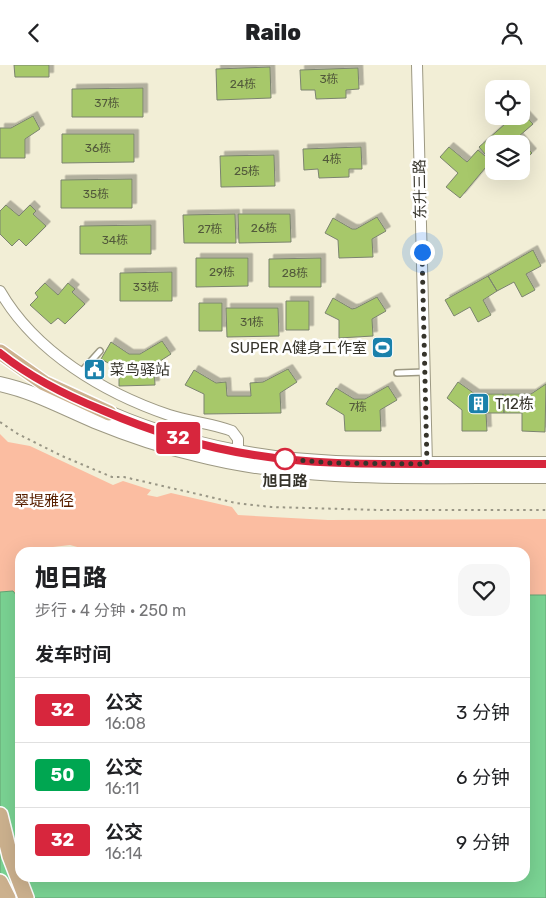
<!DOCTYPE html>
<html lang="zh">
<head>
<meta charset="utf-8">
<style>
	:root { --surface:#fff; --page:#f6f6f6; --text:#202124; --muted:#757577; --line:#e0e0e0 }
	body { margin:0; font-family:Rubik,"Noto Sans SC",sans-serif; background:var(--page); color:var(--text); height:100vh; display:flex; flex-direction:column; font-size:19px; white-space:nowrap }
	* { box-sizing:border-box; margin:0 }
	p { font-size:16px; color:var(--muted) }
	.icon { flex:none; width:28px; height:28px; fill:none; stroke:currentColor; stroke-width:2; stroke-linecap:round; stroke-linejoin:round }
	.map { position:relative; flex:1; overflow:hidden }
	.panel { position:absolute; left:15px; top:482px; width:515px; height:335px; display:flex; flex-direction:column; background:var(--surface); border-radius:15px; box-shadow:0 5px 20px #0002 }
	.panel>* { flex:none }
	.badge { padding:0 10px; border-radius:4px; font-size:18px; line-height:32px }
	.fabs { position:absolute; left:485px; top:15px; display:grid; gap:10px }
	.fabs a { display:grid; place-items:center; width:45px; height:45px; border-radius:10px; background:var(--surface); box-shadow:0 5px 20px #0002; font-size:25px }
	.you { position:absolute; width:25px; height:25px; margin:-12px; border:4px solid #fff; border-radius:50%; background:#1a73e8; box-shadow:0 0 0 8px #1a73e833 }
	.map>.badge { position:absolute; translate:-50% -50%; box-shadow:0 0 0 2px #fff }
	h2 { padding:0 20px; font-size:19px; line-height:45px }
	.round { display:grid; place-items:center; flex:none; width:52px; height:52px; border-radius:15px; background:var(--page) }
	.head { display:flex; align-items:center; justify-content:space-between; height:85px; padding:0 20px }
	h1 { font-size:24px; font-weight:800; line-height:38px }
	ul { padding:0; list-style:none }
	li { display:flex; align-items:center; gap:15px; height:65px; padding:0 20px; border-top:1px solid var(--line) }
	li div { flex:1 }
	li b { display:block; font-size:19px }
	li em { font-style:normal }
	li .badge { min-width:55px; font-weight:700; text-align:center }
	header { display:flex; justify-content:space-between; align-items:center; height:65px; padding:0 20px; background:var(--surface); font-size:22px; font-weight:800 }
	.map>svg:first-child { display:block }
	.green { fill:#fbbda1 }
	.water { fill:#7ad393; stroke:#66a374 }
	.building { fill:#a7c86b; stroke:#7b836f; filter:url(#shadow) }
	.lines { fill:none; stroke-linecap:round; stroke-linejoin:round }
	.service-casing { stroke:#9d9983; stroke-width:8 }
	.minor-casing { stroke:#9d9983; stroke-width:12 }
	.secondary-casing { stroke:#9d9983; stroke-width:16 }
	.primary-casing { stroke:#fff; stroke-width:18 }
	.path { stroke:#999685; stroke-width:2; stroke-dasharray:2.5 4; stroke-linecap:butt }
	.service { stroke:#fff; stroke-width:5 }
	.minor { stroke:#fff; stroke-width:10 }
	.secondary { stroke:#fff; stroke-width:14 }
	.primary { stroke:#ccb18e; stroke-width:15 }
	.line-casing { stroke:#fff; stroke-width:11 }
	.line { stroke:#d7263d; stroke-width:8 }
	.walk { stroke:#36342b; stroke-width:5; stroke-dasharray:0 9 }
	.stop-dot { fill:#fff; stroke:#d7263d; stroke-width:2.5 }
	.labels { text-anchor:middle; stroke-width:5; stroke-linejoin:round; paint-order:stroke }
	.number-label { font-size:12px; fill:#52593b }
	.street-label { font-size:15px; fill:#36342b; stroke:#fff }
	.poi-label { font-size:15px; fill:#36342b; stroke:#fff; text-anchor:start }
	.stop-label { font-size:15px; font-weight:bold; fill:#36342b; stroke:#fff }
	.park-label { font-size:15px; fill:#582000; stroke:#fff }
</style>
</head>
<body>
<header><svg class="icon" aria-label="back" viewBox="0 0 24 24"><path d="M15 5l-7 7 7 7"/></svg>Railo<svg class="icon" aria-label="person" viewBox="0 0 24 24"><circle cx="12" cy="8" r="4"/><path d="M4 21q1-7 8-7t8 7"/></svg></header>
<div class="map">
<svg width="546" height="833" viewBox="0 0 546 833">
	<defs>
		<filter id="shadow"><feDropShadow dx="4.5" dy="-4.5" stdDeviation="0" flood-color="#0004"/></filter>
	</defs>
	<rect width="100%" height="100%" fill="#f2eed6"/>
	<path class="green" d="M0,369L8,377L30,381L113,420L123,416L151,425L147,430L157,432L171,428L232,442L238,450L328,455L546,454V530H525V488H99L70,480L53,482L52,487L20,488V530L17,531L13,526L0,527Z"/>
	<path class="water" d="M13,526L17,531L20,530V812H525V530H546V833H0V527Z"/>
	<path class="building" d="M14,0H49V12H15Z
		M270,2L271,33L217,35L216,4Z
		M358,3L359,24L346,25V33L316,34L315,25H301L300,5Z
		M143,23V52H72V24Z
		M521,46L533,59L518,72L532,88L521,98V79H494V94L491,96L479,82L514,51H521Z
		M33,51L40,64L25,74V93H0V63H11Z
		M62,69H134V97L62,98Z
		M361,82L362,104H349V112L319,113L318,104L304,105L303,84Z
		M449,82L467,97L478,85L491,96L460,133L446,122L458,108L440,92Z
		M274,90L275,121L221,122L220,91Z
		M132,114V143H61V115Z
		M6,140L19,151L30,140L36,146L33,149L46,161L26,181L19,174L12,181L0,169V146Z
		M235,149L236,178H184L183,150Z
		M238,149H290L291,177L239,178Z
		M377,152L386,166L372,174L373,192L339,193L338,175L325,168L333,153L352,164H356Z
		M151,160V189H80V161Z
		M533,185L541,201L526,209L535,225L522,232L514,217L497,226L488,211Z
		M196,193H248V221L196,222Z
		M321,193V222H269V194Z
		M172,207V236H120V208Z
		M488,211L497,226L483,235L491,250L478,257L470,242L454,251L445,235Z
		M45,218L58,230L68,218L75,224L72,227L85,239L65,259L58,253L51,259L30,240L38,232L35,228Z
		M377,232L386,246L372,254L373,271L339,273V255L325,248L333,233L352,244L356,243Z
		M286,236H309V265H286Z
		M199,238H222V266H199Z
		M226,243H278L279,271L227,272Z
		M162,276L171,289L154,300L155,320L119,321V304L101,294L111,277L129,289H140Z
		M288,304L297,317L280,328L281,348L204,349V329L185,320L194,305L216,318L226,317L227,331H251L250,318L263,317Z
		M458,317L475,329H503L504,348H486L487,366H462V345L447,333Z
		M546,319L545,367L522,366V348H504L503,329H531Z
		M388,321L397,335L380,345L381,366H345L344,350L326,339L336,323L354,334H365Z"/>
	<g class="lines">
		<defs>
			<path id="service" d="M81,307L100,286
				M397,308L425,307"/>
			<path id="minor" d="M417,0L427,399
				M0,226C35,287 104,328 169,350C190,357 212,358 232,366L238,374V387"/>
			<path id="secondary" d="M0,319C33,326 64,343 95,356C127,369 162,381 196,389C308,418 431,410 546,411
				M109,348C155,368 204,382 254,390C308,399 363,399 417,399C460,399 503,399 546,399"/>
			<path id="primary" d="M0,287L44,318L109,348
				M0,750L10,791L26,833
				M0,817L8,833"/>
		</defs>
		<use href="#service" class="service-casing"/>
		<use href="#minor" class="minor-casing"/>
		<use href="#secondary" class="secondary-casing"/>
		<use href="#primary" class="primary-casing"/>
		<path class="path" d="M0,357L18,369L62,391L112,412H124L236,438L271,442L379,445H546"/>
		<use href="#service" class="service"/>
		<use href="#minor" class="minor"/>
		<use href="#secondary" class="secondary"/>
		<use href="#primary" class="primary"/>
	</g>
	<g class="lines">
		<defs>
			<path id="line" d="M0,288C31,313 65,330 102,345C150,366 202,382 254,390C309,399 365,399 421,399C463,399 504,399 546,399"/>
		</defs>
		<use href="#line" class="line-casing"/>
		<use href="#line" class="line"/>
		<path class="walk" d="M285,394L331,398L427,399L422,187"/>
	</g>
	<defs>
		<symbol id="stadium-square" viewBox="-11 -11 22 22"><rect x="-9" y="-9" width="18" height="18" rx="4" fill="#1a81ab" stroke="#fff"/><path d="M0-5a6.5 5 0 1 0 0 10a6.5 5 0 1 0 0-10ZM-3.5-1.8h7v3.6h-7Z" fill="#fff"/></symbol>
		<symbol id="civic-square" viewBox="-11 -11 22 22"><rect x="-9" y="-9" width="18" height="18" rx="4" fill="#1a81ab" stroke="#fff"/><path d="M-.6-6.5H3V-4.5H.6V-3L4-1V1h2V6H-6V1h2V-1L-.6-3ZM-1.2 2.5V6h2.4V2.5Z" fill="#fff"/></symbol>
		<symbol id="building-square" viewBox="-11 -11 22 22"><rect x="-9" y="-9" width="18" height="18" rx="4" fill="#1a81ab" stroke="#fff"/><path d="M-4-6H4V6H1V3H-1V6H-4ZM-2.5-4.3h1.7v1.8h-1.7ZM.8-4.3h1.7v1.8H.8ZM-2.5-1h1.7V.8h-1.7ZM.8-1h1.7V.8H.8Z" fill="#fff"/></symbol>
	</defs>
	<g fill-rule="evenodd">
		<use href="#stadium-square" x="370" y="270" width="25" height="25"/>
		<use href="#civic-square" x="82" y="292" width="25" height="25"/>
		<use href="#building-square" x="466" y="326" width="25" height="25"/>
	</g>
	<circle class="stop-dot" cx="285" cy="394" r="10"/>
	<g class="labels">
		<g class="number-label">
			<text x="329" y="18">3栋</text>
			<text x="243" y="23">24栋</text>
			<text x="107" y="42">37栋</text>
			<text x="98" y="87">36栋</text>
			<text x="332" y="98">4栋</text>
			<text x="247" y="110">25栋</text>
			<text x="96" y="133">35栋</text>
			<text x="264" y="167">26栋</text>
			<text x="210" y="168">27栋</text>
			<text x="115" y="179">34栋</text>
			<text x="222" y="211">29栋</text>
			<text x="295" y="212">28栋</text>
			<text x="146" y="226">33栋</text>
			<text x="252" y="261">31栋</text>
			<text x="358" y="346">7栋</text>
		</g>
		<g class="street-label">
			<text transform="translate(420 124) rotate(-91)" y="5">东升三路</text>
		</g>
		<g class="poi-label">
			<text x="367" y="288" text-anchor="end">SUPER A健身工作室</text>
			<text x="110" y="310">菜鸟驿站</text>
			<text x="495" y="344">T12栋</text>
		</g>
		<g class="stop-label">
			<text x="285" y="421">旭日路</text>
		</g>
		<g class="park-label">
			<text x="44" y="441">翠堤雅径</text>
		</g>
	</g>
</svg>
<div class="fabs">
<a><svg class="icon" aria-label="locate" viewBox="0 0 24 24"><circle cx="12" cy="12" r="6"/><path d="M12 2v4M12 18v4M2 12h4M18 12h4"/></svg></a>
<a><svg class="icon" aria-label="layers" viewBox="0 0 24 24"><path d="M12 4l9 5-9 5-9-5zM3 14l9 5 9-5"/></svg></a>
</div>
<div class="you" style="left:422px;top:187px"></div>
<b class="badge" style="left:178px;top:373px;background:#d7263d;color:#fff">32</b>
<section class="panel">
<div class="head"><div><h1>旭日路</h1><p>步行 · 4 分钟 · 250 m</p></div><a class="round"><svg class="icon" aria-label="heart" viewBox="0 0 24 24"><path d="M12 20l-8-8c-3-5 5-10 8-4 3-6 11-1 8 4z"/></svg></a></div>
<h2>发车时间</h2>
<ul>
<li><span class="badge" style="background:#d7263d;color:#fff">32</span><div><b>公交</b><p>16:08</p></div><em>3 分钟</em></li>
<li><span class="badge" style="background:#00a651;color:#fff">50</span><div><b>公交</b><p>16:11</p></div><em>6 分钟</em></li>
<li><span class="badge" style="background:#d7263d;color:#fff">32</span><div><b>公交</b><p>16:14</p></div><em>9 分钟</em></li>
</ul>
</section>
</div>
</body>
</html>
